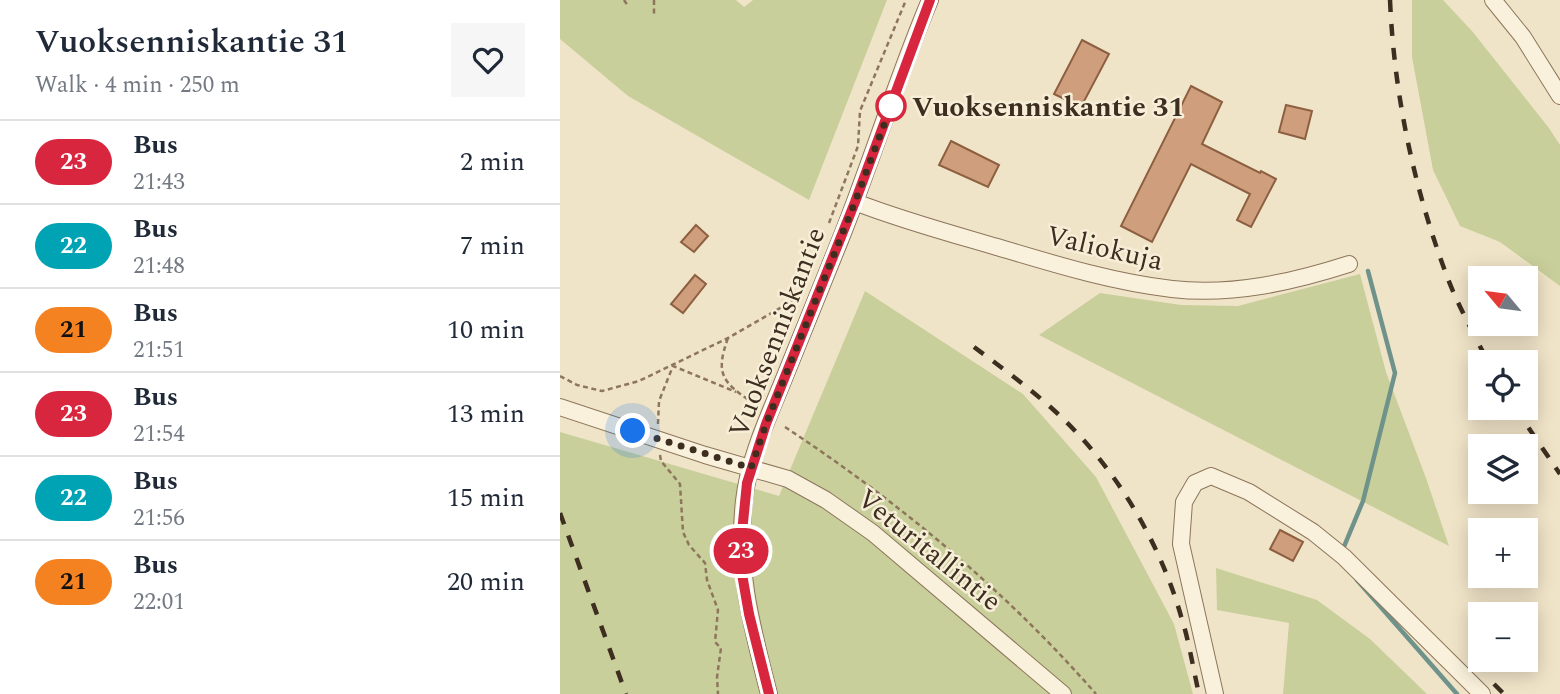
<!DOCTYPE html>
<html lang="en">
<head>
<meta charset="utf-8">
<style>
	:root { --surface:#fff; --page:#f6f6f7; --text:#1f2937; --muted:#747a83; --line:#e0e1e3 }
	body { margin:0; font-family:Spectral,serif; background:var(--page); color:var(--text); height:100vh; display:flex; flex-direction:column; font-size:26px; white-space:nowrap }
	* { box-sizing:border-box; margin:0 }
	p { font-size:23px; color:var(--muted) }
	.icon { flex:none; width:38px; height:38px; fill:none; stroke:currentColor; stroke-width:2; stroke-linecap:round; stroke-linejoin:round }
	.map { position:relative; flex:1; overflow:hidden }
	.sheet { display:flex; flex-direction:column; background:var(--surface); width:560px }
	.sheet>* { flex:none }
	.badge { padding:0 14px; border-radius:23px; font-size:24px; line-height:46px }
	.needle { width:46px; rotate:299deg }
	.tools { position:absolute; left:908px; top:266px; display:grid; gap:14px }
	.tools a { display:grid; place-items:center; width:70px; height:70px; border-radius:0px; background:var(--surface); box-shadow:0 4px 18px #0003; font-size:35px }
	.you { position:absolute; width:35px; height:35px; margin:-18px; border:5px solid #fff; border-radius:50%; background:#1a73e8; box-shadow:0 0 0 10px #1a73e833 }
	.map>.badge { position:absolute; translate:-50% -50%; box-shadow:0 0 0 4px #fff }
	.round { display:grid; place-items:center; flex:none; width:74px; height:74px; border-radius:0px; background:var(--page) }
	.headline { display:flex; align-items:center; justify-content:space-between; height:119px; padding:0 35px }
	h1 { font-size:33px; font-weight:600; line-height:52px }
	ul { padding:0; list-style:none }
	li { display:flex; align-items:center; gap:21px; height:84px; padding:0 35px; border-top:2px solid var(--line) }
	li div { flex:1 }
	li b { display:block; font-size:26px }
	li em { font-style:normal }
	li .badge { min-width:77px; font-weight:700; text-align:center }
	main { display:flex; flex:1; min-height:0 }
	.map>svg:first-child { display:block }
	.green { fill:#c9cf9b }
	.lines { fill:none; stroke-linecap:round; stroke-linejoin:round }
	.stream { stroke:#6f938a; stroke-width:4.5 }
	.building { fill:#cf9f7d; stroke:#8d5f41; stroke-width:2 }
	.minor-casing { stroke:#8d765c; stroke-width:18 }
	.path { stroke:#8d765c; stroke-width:2.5; stroke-dasharray:5 3.5; stroke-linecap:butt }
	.minor { stroke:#faf1dc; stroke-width:16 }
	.rail { stroke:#3d2e20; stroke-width:4.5; stroke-dasharray:12 12; stroke-linecap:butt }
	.line-casing { stroke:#fff; stroke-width:16 }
	.line { stroke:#d7263d; stroke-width:10 }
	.walk { stroke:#3d2e20; stroke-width:7; stroke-dasharray:0 12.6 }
	.stop-dot { fill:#fff; stroke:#d7263d; stroke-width:3.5 }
	.labels { text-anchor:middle; stroke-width:5; stroke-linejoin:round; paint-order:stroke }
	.stop-label { font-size:28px; font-weight:bold; fill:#3d2e20; stroke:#f7eed8; text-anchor:start }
	.street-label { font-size:28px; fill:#3d2e20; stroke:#f7eed8 }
</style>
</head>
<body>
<main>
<section class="sheet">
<div class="headline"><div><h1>Vuoksenniskantie 31</h1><p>Walk · 4 min · 250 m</p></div><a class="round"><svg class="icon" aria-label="heart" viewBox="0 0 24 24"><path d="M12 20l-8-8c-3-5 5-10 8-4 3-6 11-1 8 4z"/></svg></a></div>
<ul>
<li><span class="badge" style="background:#d7263d;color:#fff">23</span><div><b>Bus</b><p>21:43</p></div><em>2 min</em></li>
<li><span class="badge" style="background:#00a3b4;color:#fff">22</span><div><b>Bus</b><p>21:48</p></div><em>7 min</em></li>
<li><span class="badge" style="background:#f58220;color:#111">21</span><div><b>Bus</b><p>21:51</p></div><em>10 min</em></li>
<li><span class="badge" style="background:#d7263d;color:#fff">23</span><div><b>Bus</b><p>21:54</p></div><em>13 min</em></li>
<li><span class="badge" style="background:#00a3b4;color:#fff">22</span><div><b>Bus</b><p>21:56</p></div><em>15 min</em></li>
<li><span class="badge" style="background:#f58220;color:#111">21</span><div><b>Bus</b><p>22:01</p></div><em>20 min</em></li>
</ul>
</section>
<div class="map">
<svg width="1000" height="694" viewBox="0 0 1000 694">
	<rect width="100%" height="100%" fill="#f0e4c8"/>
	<path class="green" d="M0,0H176L184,7L193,0H327L249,200L68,96L0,39Z
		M852,0H883L912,31L989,128L1000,145V286L940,242L900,226L873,170L852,57Z
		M800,274L826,372L866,478L889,546L479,335L540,293L621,305L678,306Z
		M305,291L463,394L536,477L614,624L633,694H0V432L219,496Z
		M656,568L757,600L810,639L867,694H723L729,623L657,610Z"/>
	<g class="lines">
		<path class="stream" d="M783,549L803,501L835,373L808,271
			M797,580L897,694"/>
	</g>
	<path class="building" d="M522,40L549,54L521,107L494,94Z
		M631,86L662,102L642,144L700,173L701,171L716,179L691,227L677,220L690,194L631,164L592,242L561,226Z
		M726,105L752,111L745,139L719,132Z
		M391,141L439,165L428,187L379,165Z
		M136,225L148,236L134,252L121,242Z
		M135,275L146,284L123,313L111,304Z
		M720,530L743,542L733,561L710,549Z"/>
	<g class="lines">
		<defs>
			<path id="minor" d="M933,0L963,37L1000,96
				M295,202C341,220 389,233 437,247C494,264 552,282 612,289C672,296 733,282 789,264
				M0,407L145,455L228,479L266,500L313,533L503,694
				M209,694C192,627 176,571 184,501C188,462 206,422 221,386C241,336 261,287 281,238C312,160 337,78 370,0
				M655,694L621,544L624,502L635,483L651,476L689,492L753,532L784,557L922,694"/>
		</defs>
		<use href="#minor" class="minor-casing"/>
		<path class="path" d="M64,0L68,6
			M94,0V14
			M269,223L298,146L300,111L346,0
			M168,338C155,374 162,382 193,403
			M0,376L17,385L42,391L79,381L168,338L229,303L239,294L249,275
			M98,424L99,401L113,366L176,392
			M225,427C340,503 445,590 536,694
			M100,455L101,461L120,484L123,532L129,545L145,563L147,580L158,610L155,642L161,648L157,677L158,694"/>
		<use href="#minor" class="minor"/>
		<path class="rail" d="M830,0C834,93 853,184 885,271C896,302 913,332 928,362
			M414,347C442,368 471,389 497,413C555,467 599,540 621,616C629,641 633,668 639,694
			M955,408L1000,474
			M0,513L66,694
			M934,684L944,694"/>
	</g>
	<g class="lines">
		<defs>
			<path id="line" d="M209,694L189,614L182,574L181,542L187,483L206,424L295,202L370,0"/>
		</defs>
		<use href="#line" class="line-casing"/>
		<use href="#line" class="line"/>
		<path class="walk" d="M73,431L191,468L206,424L295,202L334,98L331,106"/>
	</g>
	<circle class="stop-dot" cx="331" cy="106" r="14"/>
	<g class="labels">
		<g class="stop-label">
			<text x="352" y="116">Vuoksenniskantie 31</text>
		</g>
		<g class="street-label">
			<text transform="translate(545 247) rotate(13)" y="10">Valiokuja</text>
			<text transform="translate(216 332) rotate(-69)" y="10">Vuoksenniskantie</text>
			<text transform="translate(370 549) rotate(39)" y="10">Veturitallintie</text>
		</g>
	</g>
</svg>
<div class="tools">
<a><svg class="needle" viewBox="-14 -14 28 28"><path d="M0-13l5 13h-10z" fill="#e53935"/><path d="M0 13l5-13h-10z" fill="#747a83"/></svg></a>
<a><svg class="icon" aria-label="locate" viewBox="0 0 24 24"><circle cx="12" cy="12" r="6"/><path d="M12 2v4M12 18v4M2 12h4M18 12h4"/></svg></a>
<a><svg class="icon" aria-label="layers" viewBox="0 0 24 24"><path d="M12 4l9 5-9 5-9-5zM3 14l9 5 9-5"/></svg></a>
<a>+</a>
<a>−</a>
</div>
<div class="you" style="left:73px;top:431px"></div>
<b class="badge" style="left:181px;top:551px;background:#d7263d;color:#fff">23</b>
</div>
</main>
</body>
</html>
